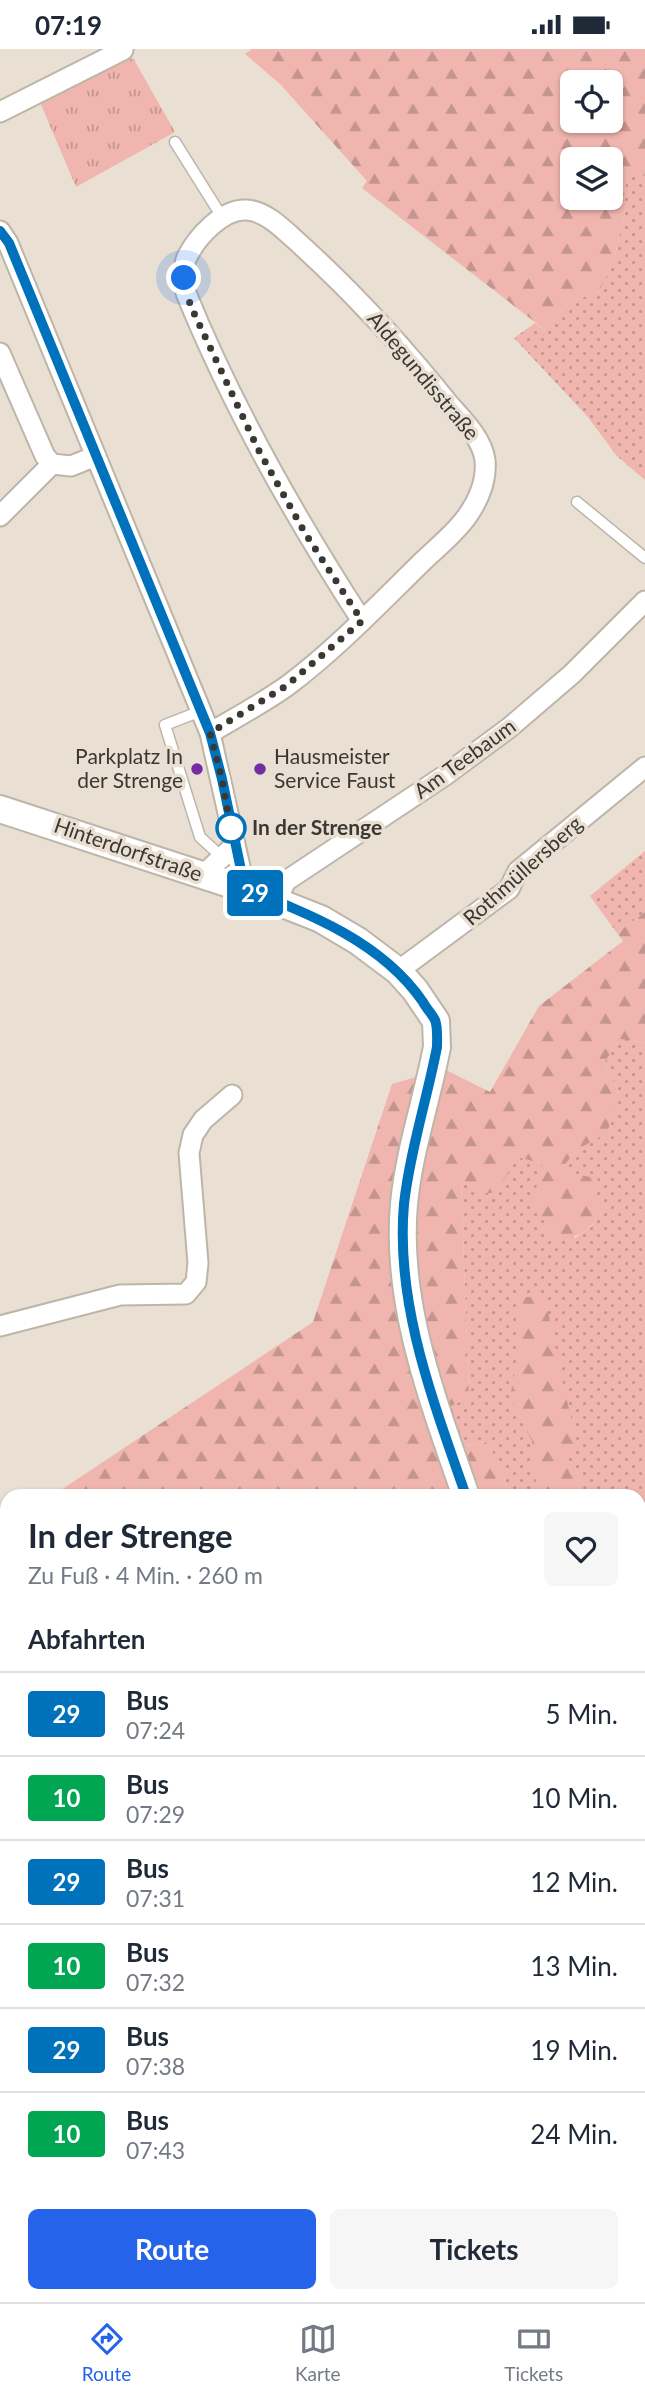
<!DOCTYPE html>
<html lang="de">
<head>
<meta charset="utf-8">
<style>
	:root { --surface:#fff; --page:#f6f6f7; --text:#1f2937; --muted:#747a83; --line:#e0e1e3; --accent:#2563eb }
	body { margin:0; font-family:Lato,sans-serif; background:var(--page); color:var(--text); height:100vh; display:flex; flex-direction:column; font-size:26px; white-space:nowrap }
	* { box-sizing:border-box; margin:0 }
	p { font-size:23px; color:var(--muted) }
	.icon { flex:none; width:38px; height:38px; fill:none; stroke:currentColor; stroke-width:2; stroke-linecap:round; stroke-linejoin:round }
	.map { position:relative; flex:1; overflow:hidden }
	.details { position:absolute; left:0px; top:1440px; width:646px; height:814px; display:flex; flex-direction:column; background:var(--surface); border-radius:21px 21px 0 0; box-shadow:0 2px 5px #0004 }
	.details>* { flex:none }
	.badge { padding:0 14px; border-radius:5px; font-size:24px; line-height:46px }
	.buttons { position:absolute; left:560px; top:21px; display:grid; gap:14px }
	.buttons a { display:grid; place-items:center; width:63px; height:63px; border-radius:10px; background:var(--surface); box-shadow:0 2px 5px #0004; font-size:35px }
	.you { position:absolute; width:35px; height:35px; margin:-18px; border:5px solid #fff; border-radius:50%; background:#1a73e8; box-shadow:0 0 0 10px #1a73e833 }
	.map>.badge { position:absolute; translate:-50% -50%; box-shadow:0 0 0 4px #fff }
	h2 { padding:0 28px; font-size:26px; line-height:63px }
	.round { display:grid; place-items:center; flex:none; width:74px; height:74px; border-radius:10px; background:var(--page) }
	.overview { display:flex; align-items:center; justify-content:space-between; height:119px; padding:0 28px }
	h1 { font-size:33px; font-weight:700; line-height:52px }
	.action { display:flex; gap:14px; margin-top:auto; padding:14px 28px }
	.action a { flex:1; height:80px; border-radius:10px; background:var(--accent); color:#fff; font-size:28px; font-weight:700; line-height:80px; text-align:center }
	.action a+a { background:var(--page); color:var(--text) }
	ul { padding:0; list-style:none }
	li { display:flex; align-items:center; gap:21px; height:84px; padding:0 28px; border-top:2px solid var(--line) }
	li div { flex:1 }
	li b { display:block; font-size:26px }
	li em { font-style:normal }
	li .badge { min-width:77px; font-weight:700; text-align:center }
	.status { display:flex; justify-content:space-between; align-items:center; height:49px; padding:0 35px; background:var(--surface); direction:ltr }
	.status svg { height:19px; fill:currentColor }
	.dock { display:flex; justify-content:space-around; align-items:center; height:98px; border-top:2px solid var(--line); background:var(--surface); font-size:19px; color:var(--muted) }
	.dock a { display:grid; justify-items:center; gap:4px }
	.dock .current { color:var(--accent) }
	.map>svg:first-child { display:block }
	.grass { fill:url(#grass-dots) }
	.forest { fill:url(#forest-firs); fill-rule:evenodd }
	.park { fill:url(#park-tufts) }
	.garden { fill:#f0b5ae }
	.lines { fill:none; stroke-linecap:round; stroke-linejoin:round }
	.lane-casing { stroke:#beb5a9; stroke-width:13 }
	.street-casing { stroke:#beb5a9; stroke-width:23 }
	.secondary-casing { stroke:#beb5a9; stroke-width:30 }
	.lane { stroke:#fff; stroke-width:10 }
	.street { stroke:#fff; stroke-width:19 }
	.secondary { stroke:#fff; stroke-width:26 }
	.line-casing { stroke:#fff; stroke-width:16 }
	.line { stroke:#0072bc; stroke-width:10 }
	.walk { stroke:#3b3732; stroke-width:7; stroke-dasharray:0 12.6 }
	.poi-dot { fill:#742da0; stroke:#e9e0d3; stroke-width:2.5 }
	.stop-dot { fill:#fff; stroke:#0072bc; stroke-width:3.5 }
	.labels { text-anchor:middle; stroke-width:7; stroke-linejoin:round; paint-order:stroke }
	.street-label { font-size:21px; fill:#3b3732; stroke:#e9e0d3 }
	.poi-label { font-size:21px; fill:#3b3732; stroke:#e9e0d3; text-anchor:end }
	.stop-label { font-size:21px; font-weight:bold; fill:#3b3732; stroke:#e9e0d3; text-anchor:start }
</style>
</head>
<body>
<div class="status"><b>07:19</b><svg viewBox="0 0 49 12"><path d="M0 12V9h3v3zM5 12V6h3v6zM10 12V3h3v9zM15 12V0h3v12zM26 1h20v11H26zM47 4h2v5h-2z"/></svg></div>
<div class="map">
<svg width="645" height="2253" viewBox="0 0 645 2253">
	<defs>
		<pattern id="grass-dots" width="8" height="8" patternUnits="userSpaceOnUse" patternTransform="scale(1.75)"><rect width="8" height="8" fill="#f0b5ae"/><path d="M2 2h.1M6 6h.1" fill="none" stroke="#c4948e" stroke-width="1.8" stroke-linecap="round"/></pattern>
		<pattern id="forest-firs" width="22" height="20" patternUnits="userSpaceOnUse" patternTransform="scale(1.75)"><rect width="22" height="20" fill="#f0b5ae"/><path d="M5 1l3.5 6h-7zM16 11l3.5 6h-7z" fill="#c4948e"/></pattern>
		<pattern id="park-tufts" width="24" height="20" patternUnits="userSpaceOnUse" patternTransform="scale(1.75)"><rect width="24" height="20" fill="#f0b5ae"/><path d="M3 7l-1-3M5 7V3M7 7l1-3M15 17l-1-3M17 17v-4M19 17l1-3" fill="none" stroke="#c4948e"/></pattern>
	</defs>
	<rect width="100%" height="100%" fill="#e9e0d3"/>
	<path class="grass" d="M629,121L645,127V431L617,407L587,367L514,289L535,274L545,281L570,253L599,243L615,207L626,158L623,149Z
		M645,802V863L617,884L590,847Z
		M620,990L645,994V1646L639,1642V1447H508L502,1419L486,1393L461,1397L449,1358L469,1348L461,1132L482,1145L518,1108L543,1115L541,1124L575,1189L590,1179L604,1161L561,1121L619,1044L604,1014Z
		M0,1760L7,1796V1957L0,1958Z
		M7,2207V2247H343L342,2253H0V2208Z"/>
	<path class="forest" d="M252,0H645V127L629,122L623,149L626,158L615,207L599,243L570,253L545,281L362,139L367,132L280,35L245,5ZM611,33V72H572V33ZM611,110V149H572V110Z
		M645,863V994L620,990L604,1014L619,1044L607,1084L576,1101L561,1121L598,1130L589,1145L605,1160C586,1184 583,1189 553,1189L533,1152L542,1115L518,1108L497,1143L482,1145L461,1132L469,1348L449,1358C428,1296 408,1223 417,1158C423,1112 435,1066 444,1020L490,1043L539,957L623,892L617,884Z
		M423,1026L396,1143L452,1447H52L313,1273L392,1035Z
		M518,1248H545L563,1335L577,1393L565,1416L585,1434L580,1447H540L534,1424L532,1392L510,1348L516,1317Z
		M486,1393L502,1418L508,1447H477L461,1397Z
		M639,1683L645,1686V2253H350V2247H639Z"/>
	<path class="park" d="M133,9L175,83L76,138L39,51Z
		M0,1600L7,1603V1713L2,1715Z"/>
	<path class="garden" d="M7,1957V2207L0,2208V1958Z"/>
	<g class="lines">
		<defs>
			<path id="lane" d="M175,93L222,168
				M577,453L645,509
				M201,662L165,676L200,788L224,810"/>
			<path id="street" d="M0,63L123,1
				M0,182L8,194L210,684L245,840
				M0,304L45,407L52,415L71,417L96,407
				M0,467L52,415
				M210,684C235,669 263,654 287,637C335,601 377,557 420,515C435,500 456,484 468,466C479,450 487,431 485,411C482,389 462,370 448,354C400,294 349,239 292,188C280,177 264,162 247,161C223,159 197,188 187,208C182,219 184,233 186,244C233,360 294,467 362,572
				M202,827L234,797
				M276,852L286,832L444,727L509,679L572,625L645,552
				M398,922L509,840L518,822L645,718
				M0,1277L120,1246L186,1245L196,1233L198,1214L189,1104L193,1086L203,1071L232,1046
				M0,1591L7,1594"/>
			<path id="secondary" d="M0,760L245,840L321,870L358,892L398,922L415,941L436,972L437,998C427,1050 409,1102 404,1155C395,1256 434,1354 466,1447
				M639,1671L645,1674"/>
		</defs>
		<use href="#lane" class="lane-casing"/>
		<use href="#street" class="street-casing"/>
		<use href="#secondary" class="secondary-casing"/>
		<use href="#lane" class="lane"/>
		<use href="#street" class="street"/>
		<use href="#secondary" class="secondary"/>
	</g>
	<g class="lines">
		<defs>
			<path id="line" d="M0,182L9,194L210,684L222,730L245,840C310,865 382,893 423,953C426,959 432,965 435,971C438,978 437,989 437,998C427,1050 410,1102 404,1155C395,1256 434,1354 466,1447"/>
		</defs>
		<use href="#line" class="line-casing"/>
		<use href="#line" class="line"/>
		<path class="walk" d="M184,229L186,244L193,262L258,400L305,484L362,572L286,637L210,684L222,730L232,787L231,779"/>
	</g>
	<g class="poi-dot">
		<circle cx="197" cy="720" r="7"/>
		<circle cx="260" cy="720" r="7"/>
	</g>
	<circle class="stop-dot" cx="231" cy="779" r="14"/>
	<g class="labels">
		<g class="street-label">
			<text transform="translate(423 327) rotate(50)" y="7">Aldegundisstraße</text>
			<text transform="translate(465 710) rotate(-36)" y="7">Am Teebaum</text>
			<text transform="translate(128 801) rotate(19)" y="7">Hinterdorfstraße</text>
			<text transform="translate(523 822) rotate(-42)" y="7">Rothmüllersberg</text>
		</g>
		<g class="poi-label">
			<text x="183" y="715">Parkplatz In<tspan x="183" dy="24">der Strenge</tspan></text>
			<text x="274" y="715" text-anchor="start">Hausmeister<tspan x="274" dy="24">Service Faust</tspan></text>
		</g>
		<g class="stop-label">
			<text x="252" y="786">In der Strenge</text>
		</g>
	</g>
</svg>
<div class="buttons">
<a><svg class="icon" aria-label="locate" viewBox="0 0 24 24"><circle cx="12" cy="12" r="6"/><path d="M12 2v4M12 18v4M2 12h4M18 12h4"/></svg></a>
<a><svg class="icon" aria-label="layers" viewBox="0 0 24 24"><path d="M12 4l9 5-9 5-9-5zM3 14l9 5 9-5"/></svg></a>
</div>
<div class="you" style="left:184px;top:229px"></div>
<b class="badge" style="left:255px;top:844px;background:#0072bc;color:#fff">29</b>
<section class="details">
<div class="overview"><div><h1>In der Strenge</h1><p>Zu Fuß · 4 Min. · 260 m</p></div><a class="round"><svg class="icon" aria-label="heart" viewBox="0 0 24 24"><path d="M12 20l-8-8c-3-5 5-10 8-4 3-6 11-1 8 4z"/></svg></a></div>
<h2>Abfahrten</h2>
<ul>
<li><span class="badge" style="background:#0072bc;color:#fff">29</span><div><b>Bus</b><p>07:24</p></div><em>5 Min.</em></li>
<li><span class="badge" style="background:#00a651;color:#fff">10</span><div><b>Bus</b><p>07:29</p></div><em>10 Min.</em></li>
<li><span class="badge" style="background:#0072bc;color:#fff">29</span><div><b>Bus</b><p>07:31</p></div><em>12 Min.</em></li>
<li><span class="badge" style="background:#00a651;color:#fff">10</span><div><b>Bus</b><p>07:32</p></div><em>13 Min.</em></li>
<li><span class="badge" style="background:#0072bc;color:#fff">29</span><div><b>Bus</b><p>07:38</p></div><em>19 Min.</em></li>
<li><span class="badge" style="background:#00a651;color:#fff">10</span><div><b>Bus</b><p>07:43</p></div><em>24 Min.</em></li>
</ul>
<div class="action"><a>Route</a><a>Tickets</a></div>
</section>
</div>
<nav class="dock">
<a class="current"><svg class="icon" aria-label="directions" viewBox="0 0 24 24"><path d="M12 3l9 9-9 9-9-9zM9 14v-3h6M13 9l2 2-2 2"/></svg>Route</a>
<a><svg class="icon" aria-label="map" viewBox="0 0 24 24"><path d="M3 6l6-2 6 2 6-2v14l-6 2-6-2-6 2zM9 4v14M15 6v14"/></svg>Karte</a>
<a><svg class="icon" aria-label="tickets" viewBox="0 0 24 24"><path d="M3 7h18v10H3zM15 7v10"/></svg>Tickets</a>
</nav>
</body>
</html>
